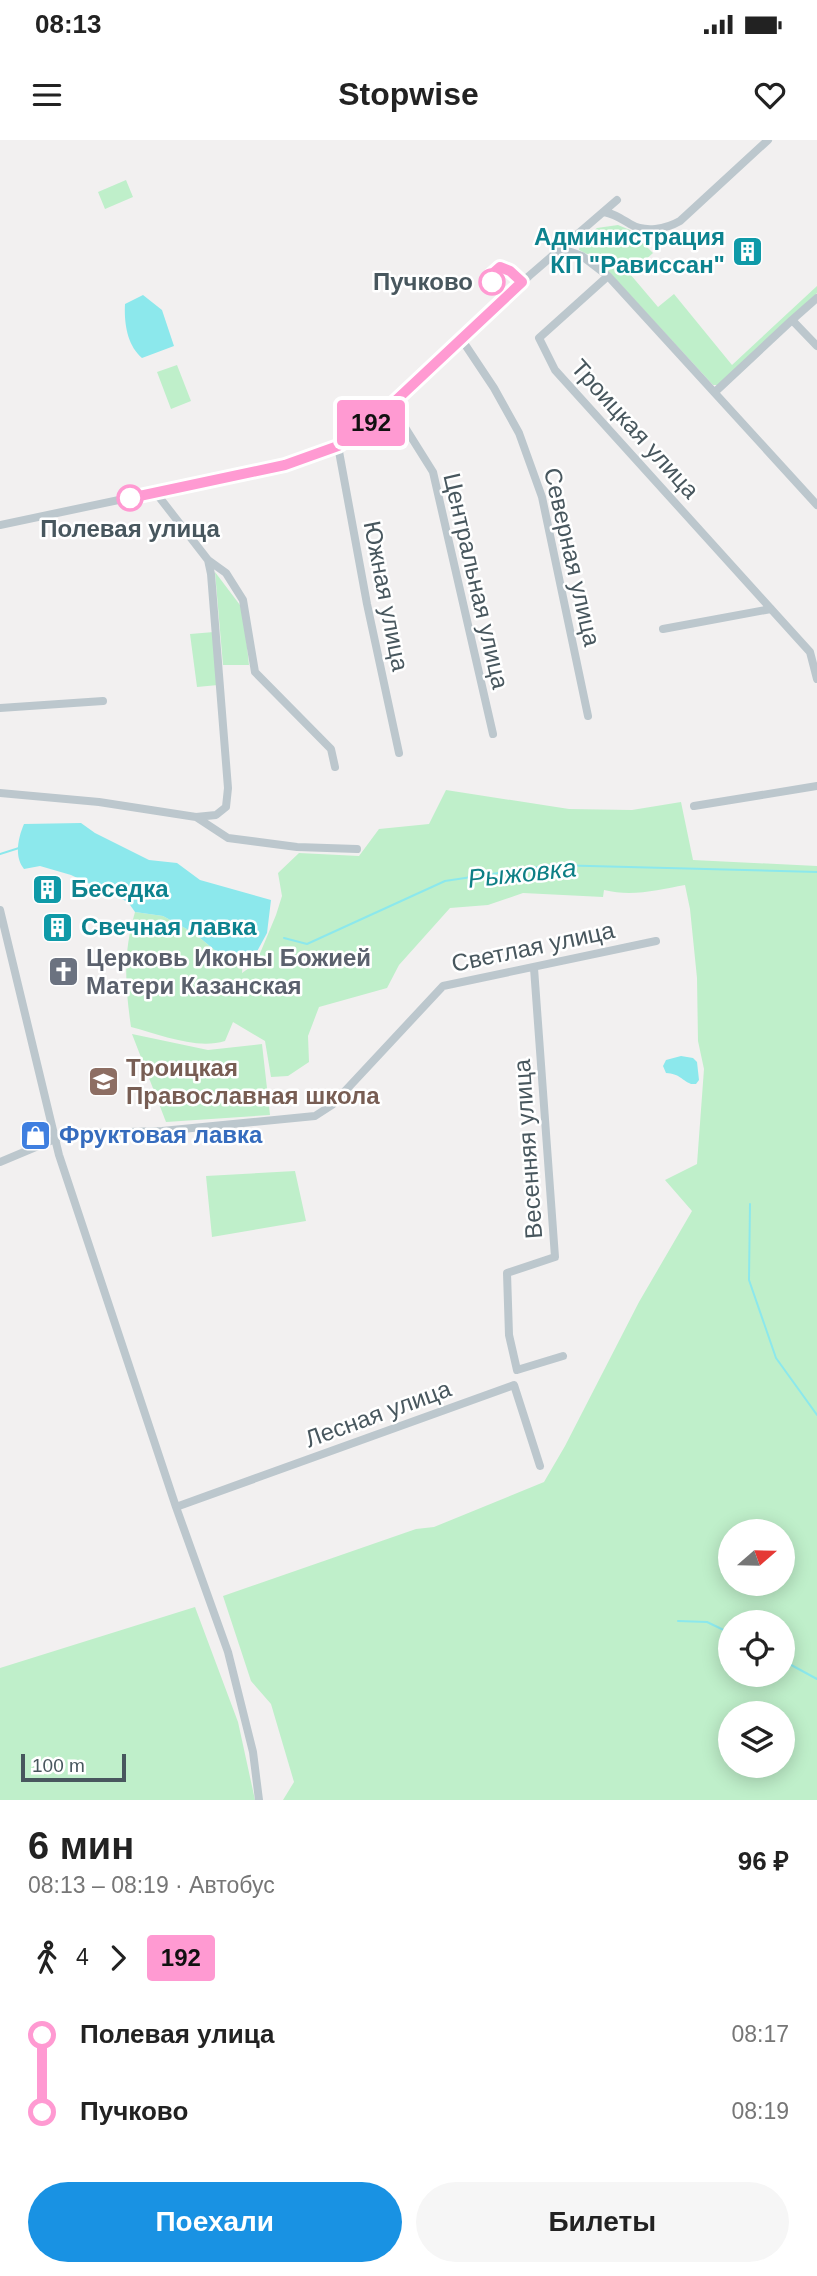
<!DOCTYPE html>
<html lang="ru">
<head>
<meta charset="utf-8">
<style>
	:root { --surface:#fff; --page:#f6f6f6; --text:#222; --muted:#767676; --accent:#1992e3 }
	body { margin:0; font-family:Helvetica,sans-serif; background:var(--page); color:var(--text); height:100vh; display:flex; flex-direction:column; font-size:26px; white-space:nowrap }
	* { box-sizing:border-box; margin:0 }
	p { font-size:23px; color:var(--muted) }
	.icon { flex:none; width:38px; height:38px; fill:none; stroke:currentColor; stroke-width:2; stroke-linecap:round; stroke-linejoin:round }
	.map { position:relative; height:1660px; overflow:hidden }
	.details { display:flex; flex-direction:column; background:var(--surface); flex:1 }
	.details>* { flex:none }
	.badge { padding:0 14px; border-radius:5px; font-size:24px; line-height:46px }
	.needle { width:46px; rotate:70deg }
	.tools { position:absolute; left:718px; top:1379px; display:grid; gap:14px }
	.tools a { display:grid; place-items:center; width:77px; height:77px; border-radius:50%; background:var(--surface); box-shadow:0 4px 18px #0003; font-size:35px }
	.scale { position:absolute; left:21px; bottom:18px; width:105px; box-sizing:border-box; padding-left:7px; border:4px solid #48575e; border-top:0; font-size:19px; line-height:24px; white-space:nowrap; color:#48575e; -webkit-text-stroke:5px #fff; paint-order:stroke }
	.map>.badge { position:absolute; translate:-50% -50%; box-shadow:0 0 0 4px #fff }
	.legs { display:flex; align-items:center; gap:10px; height:77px; padding:0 28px; font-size:23px }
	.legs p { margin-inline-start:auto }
	.summary { display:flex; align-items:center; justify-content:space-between; height:119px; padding:0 28px }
	h1 { font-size:38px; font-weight:600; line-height:52px }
	.cta { display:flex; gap:14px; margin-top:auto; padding:14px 28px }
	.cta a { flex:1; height:80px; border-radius:42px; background:var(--accent); color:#fff; font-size:28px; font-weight:600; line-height:80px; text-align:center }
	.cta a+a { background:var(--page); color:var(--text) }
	ul { padding:0 28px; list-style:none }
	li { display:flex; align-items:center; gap:24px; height:77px; font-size:26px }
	li i { display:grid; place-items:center; width:10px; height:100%; margin:0 9px; background:currentColor }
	li i::after { content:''; width:18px; height:18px; margin:-9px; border:5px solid; border-radius:50%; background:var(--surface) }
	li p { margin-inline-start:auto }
	li:first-child i { background:linear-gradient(#0000 50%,currentColor 0) }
	li:last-child i { background:linear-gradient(currentColor 50%,#0000 0) }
	.status { display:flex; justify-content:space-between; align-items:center; height:49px; padding:0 35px; background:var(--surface); direction:ltr }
	.status svg { height:19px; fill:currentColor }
	header { display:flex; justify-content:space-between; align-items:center; height:91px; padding:0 28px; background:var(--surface); font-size:32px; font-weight:600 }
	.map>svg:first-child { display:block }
	.green { fill:#bfefca; fill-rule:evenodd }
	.water { fill:#8ce8ec }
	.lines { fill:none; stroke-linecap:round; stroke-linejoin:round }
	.stream { stroke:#8ce8ec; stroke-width:2 }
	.minor { stroke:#bcc7cd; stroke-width:8 }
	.line-1-casing { stroke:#fff; stroke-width:16 }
	.line-1 { stroke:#ff9ad2; stroke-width:10 }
	.stop-1-dot { fill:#fff; stroke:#ff9ad2; stroke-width:3.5 }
	.labels { text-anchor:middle; stroke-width:5; stroke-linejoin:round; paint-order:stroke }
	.culture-label { font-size:24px; font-weight:bold; fill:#0d838f; stroke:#fff; text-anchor:start }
	.stop-label { font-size:24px; font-weight:bold; fill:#48575e; stroke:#fff; text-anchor:end }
	.street-label { font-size:24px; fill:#48575e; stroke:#fff }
	.worship-label { font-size:24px; font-weight:bold; fill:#5b616d; stroke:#fff; text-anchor:start }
	.education-label { font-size:24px; font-weight:bold; fill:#785e54; stroke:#fff; text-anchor:start }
	.shop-label { font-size:24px; font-weight:bold; fill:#366cbe; stroke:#fff; text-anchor:start }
	.water-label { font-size:26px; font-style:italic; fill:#0d7f85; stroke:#fff }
</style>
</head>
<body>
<div class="status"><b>08:13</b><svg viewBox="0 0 49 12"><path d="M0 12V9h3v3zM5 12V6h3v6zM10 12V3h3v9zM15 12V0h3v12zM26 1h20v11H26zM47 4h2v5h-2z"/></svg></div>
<header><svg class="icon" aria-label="menu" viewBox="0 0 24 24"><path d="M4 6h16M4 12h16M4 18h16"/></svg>Stopwise<svg class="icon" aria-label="heart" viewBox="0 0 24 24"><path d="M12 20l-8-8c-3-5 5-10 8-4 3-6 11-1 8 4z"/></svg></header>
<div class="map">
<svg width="817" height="1660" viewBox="0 0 817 1660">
	<rect width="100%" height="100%" fill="#f2f0f0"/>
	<path class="green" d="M126,40L133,57L105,69L98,52Z
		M618,85L630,90L653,113L630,134L658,167L674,154L732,225L817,146V153L718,245H713L608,131L613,127L610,122L604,126L599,122V114L594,113L587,114L579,110L580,102L597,88Z
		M177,225L191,261L171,269L157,232Z
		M215,432L243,469L249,525H223Z
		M214,492L218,545L197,547L190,494Z
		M446,650L569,669L632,670L681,662L693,720L817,726V1660H283L294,1642L271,1564L251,1541L223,1456L416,1389L434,1387L544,1342L565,1306L639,1162L692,1071L665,1040L697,1024L704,929L698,901L697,838L690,769L685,745C658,750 632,757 604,750L603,757L523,753L488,765L450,768L399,825L387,848L319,867L308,896L309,922L288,936L271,937L265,901L233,882L225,901C196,910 159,894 131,887C125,845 123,813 135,772L163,776L194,793L228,821H243L242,833L256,823L276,775L282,756L278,733L299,713L359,716L379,689L429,684ZM730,1391H782V1444H730ZM730,1482H782V1535H730ZM730,1573H782V1626H730Z
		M132,894L208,910L262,904L270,975L166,982Z
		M295,1031L306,1081L212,1097L206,1036Z
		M195,1467L238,1582L255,1660H0V1528Z"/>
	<path class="water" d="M143,155L162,170L174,206L142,218C127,205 124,183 125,164Z
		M81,683L95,693L149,720L177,723L200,740L271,760L267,793L254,817L243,821H228L194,793L163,776L135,772L128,762L71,735L40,726L24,729C14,717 18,698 24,684Z
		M681,916L693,918L697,922L699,940L696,944H691C680,939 680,934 666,933L663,926L666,920Z"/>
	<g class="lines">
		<path class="stream" d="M0,714L19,708
			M284,798L307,804L445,741L551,725L817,732
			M750,1064L749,1140L776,1218L817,1275
			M678,1481L707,1482L730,1493
			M782,1520L817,1539"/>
		<path class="minor" d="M604,72C615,74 620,78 630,84C645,93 666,89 680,81L768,0
			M560,108L582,116L608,136
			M817,158L792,180L817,206
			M462,200L494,248L519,293L542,357L588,576
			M715,252L792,180
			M391,265L433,332L493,594
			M338,306L367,464L399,613
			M156,353L208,420L211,434L228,648L226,667L216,675L196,677
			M817,365L608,136L539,198L555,230L810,512L817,539
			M0,385L285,325L338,306L368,286L391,265L529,136L617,60
			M208,420L226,433L243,460L255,532L331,609L335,627
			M663,489L771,469
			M0,568L103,561
			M0,653L99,662L196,677L228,698L297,707L357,709
			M694,666L817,646
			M0,770L59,1015L176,1367L228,1512L253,1612L259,1660
			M534,828L555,1117L507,1133L509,1195L517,1230L563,1216
			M0,1022L62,996L93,993L162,991L315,976L332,965L443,846L656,801
			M176,1367L514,1245L540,1326"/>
	</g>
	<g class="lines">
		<defs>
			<path id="line-1" d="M130,358L285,325L338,306L368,286L391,265L522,142L510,131L500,127L491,135L492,142"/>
		</defs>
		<use href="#line-1" class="line-1-casing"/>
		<use href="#line-1" class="line-1"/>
	</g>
	<defs>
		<symbol id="building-square" viewBox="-11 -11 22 22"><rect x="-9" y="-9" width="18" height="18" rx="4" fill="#0f9aa8" stroke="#fff"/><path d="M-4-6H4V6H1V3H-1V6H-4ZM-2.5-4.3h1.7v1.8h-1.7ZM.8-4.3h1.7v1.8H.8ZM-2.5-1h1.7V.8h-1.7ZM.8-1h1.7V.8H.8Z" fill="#fff"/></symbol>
		<symbol id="church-square" viewBox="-11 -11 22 22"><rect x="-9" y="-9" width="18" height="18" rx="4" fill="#6b7280" stroke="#fff"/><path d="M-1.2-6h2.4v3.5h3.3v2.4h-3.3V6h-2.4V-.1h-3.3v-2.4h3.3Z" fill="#fff"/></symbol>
		<symbol id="school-square" viewBox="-11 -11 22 22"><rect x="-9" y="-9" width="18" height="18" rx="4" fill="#8d6e63" stroke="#fff"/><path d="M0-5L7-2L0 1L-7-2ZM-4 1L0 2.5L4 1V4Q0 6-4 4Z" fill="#fff"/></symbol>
		<symbol id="shop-square" viewBox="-11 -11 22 22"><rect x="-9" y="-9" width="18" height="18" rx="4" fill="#3f7fe0" stroke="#fff"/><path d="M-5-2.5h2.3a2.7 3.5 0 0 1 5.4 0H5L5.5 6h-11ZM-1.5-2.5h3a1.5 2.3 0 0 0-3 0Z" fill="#fff"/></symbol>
	</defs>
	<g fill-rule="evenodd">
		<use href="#building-square" x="730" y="94" width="35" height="35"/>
		<use href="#building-square" x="30" y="732" width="35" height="35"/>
		<use href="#building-square" x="40" y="770" width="35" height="35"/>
		<use href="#church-square" x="46" y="814" width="35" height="35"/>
		<use href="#school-square" x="86" y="924" width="35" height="35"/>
		<use href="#shop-square" x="18" y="978" width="35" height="35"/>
	</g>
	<g class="stop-1-dot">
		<circle cx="492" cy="142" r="12"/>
		<circle cx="130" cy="358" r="12"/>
	</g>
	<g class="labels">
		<g class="culture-label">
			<text x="725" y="105" text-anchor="end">Администрация<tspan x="725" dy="28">КП "Рависсан"</tspan></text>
			<text x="71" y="757">Беседка</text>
			<text x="81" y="795">Свечная лавка</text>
		</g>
		<g class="stop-label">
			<text x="473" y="150">Пучково</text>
			<text x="130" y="397" text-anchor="middle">Полевая улица</text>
		</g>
		<g class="street-label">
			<text transform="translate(635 289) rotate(48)" y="8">Троицкая улица</text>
			<text transform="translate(572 417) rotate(77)" y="8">Северная улица</text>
			<text transform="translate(476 441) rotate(77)" y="8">Центральная улица</text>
			<text transform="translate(386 456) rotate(79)" y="8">Южная улица</text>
			<text transform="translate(533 807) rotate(-12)" y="8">Светлая улица</text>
			<text transform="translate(528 1009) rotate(-94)" y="8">Весенняя улица</text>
			<text transform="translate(378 1274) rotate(-20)" y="8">Лесная улица</text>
		</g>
		<g class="worship-label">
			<text x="86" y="826">Церковь Иконы Божией<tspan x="86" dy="28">Матери Казанская</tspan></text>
		</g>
		<g class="education-label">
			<text x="126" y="936">Троицкая<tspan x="126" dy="28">Православная школа</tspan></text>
		</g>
		<g class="shop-label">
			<text x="59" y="1003">Фруктовая лавка</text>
		</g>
		<g class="water-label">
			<text transform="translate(522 733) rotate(-6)" y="9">Рыжовка</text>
		</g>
	</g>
</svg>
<div class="tools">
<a><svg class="needle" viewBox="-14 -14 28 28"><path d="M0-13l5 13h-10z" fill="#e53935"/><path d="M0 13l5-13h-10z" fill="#767676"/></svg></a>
<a><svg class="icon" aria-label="locate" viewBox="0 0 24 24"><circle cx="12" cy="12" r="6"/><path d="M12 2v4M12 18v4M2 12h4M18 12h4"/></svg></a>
<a><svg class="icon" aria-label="layers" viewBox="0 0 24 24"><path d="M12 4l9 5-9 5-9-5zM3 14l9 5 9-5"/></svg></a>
</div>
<div class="scale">100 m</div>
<b class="badge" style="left:371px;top:283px;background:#ff9ad2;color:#111">192</b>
</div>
<section class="details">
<div class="summary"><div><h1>6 мин</h1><p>08:13 – 08:19 · Автобус</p></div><b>96 ₽</b></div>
<div class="legs"><svg class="icon" aria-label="walk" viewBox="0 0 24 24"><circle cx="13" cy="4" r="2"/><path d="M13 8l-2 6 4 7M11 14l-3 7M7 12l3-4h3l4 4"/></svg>4<svg class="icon" aria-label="forward" viewBox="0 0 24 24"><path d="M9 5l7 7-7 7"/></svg><b class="badge" style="background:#ff9ad2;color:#111">192</b></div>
<ul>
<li><i style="color:#ff9ad2"></i><b>Полевая улица</b><p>08:17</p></li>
<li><i style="color:#ff9ad2"></i><b>Пучково</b><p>08:19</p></li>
</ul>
<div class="cta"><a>Поехали</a><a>Билеты</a></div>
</section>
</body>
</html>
